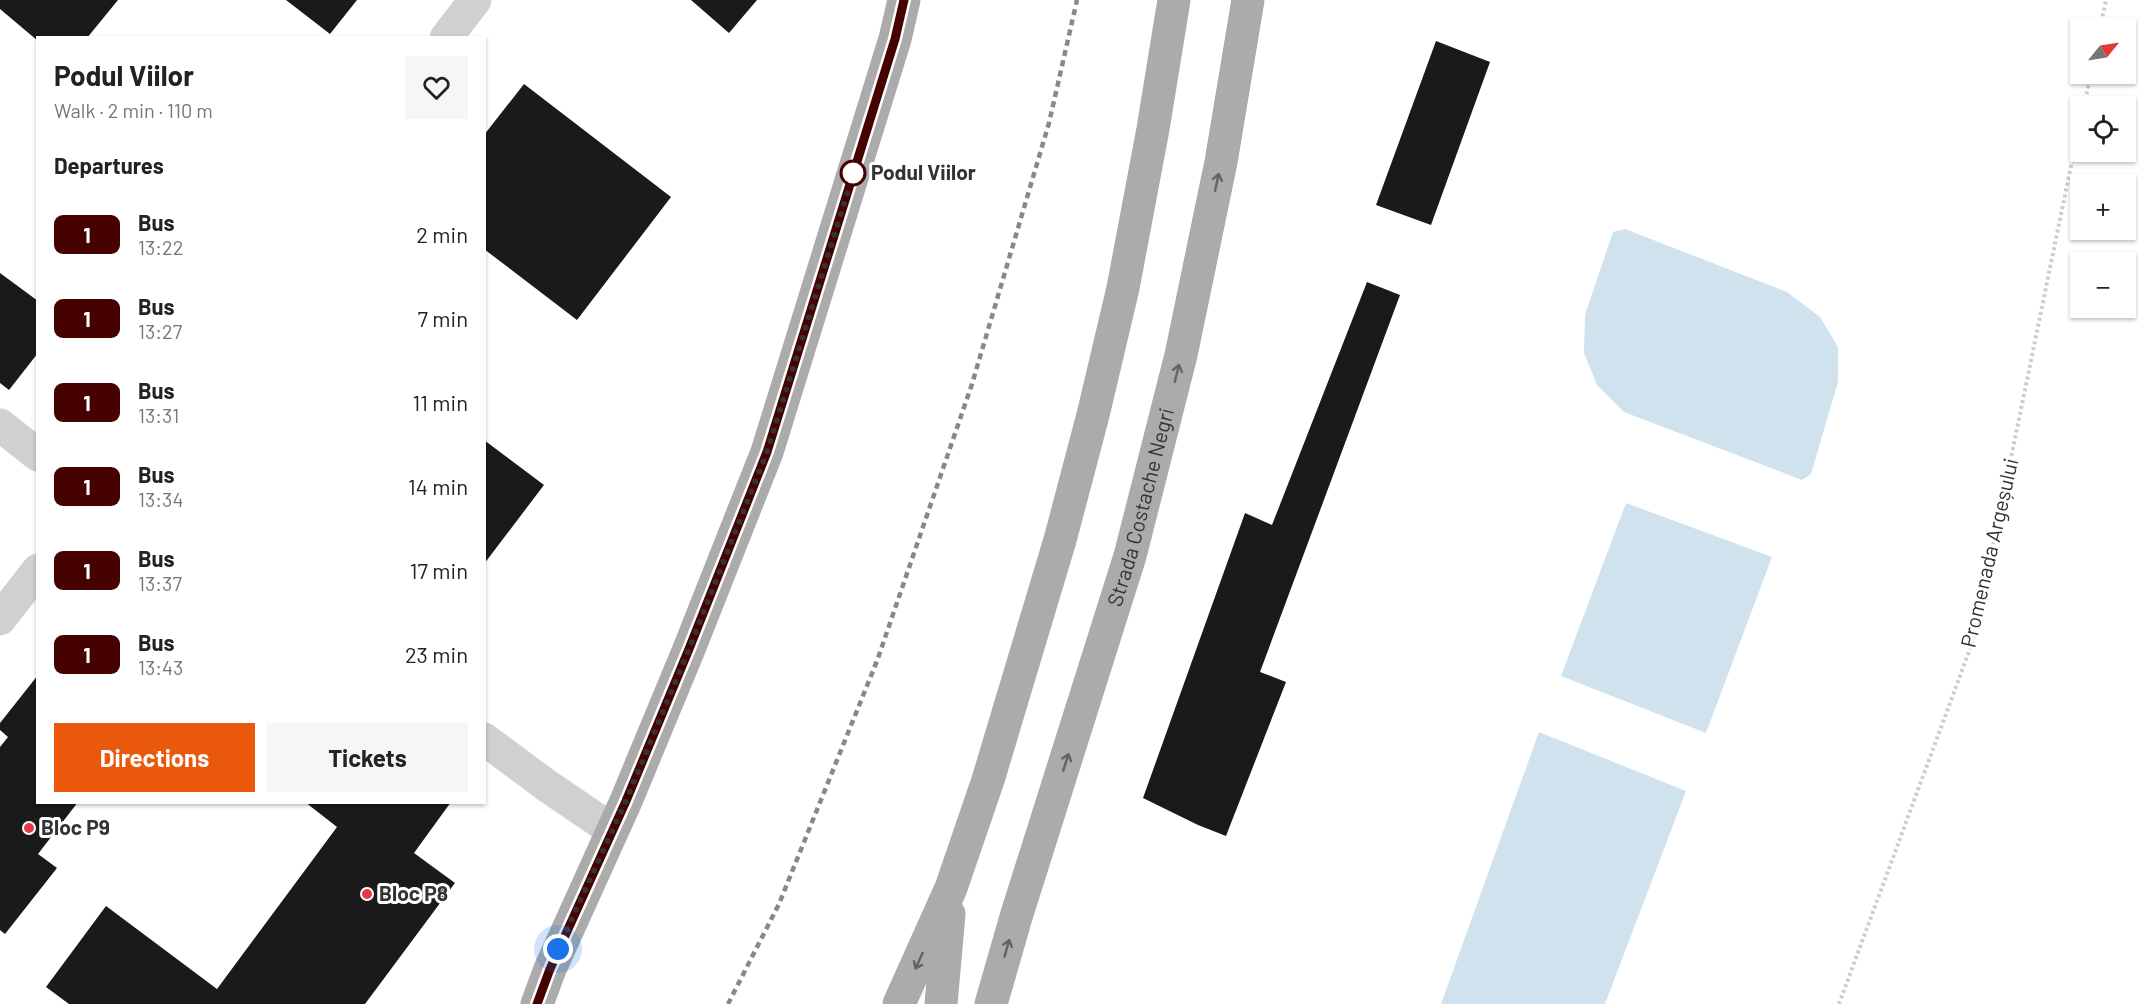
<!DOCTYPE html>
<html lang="en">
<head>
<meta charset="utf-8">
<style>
	:root { --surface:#fff; --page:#f6f6f6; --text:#222; --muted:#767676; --accent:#ea580c }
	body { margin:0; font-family:Barlow,sans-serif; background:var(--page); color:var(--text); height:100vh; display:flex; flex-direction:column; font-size:22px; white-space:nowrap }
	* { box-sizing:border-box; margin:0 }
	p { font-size:20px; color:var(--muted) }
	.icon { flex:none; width:33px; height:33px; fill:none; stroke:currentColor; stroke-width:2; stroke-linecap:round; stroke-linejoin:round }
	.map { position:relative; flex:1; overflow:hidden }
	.panel { position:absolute; left:36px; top:36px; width:450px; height:768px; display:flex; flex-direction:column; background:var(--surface); border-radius:0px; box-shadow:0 2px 4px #0004 }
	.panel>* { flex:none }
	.badge { padding:0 12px; border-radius:9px; font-size:21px; line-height:39px }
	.needle { width:39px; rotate:60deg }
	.controls { position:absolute; left:2070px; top:18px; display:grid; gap:12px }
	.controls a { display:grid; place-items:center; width:66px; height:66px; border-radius:0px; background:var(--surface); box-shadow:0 2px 4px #0004; font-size:30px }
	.you { position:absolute; width:30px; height:30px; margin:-15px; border:4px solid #fff; border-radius:50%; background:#1a73e8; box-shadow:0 0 0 9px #1a73e833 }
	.map>.badge { position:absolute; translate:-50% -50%; box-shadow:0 0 0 3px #fff }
	h2 { padding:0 18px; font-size:22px; line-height:54px }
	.round { display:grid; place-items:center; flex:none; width:63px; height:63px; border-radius:0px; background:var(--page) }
	.overview { display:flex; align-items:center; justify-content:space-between; height:102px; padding:0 18px }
	h1 { font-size:28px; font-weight:700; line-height:45px }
	.action { display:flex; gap:12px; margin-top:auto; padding:12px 18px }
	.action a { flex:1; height:69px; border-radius:0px; background:var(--accent); color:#fff; font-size:24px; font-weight:700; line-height:69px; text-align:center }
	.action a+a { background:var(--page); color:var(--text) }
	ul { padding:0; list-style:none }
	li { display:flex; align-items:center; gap:18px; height:84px; padding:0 18px }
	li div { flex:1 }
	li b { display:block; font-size:22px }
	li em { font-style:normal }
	li .badge { min-width:66px; font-weight:700; text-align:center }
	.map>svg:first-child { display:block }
	.water { fill:#cfe2ee }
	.building { fill:#1a1a1a }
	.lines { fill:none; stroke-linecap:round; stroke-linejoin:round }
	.path { stroke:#cdcdcd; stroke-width:4; stroke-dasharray:3 3; stroke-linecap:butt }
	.minor { stroke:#d0d0d0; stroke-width:33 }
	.major { stroke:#ababab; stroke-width:33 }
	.rail { stroke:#888; stroke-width:4.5; stroke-dasharray:6 4.5; stroke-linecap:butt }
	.oneway { stroke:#636363 }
	.line-casing { stroke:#fff; stroke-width:14 }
	.line { stroke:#460101; stroke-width:9 }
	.walk { stroke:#333; stroke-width:6; stroke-dasharray:0 10.8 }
	.stop-dot { fill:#fff; stroke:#460101; stroke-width:3 }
	.poi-dot { fill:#e63946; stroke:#fff; stroke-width:2 }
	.labels { text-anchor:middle; stroke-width:6; stroke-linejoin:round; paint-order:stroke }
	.stop-label { font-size:21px; font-weight:bold; fill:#333; stroke:#fff; text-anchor:start }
	.street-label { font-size:21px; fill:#333; stroke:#fff }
	.poi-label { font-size:21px; font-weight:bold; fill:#333; stroke:#fff; text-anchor:start }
</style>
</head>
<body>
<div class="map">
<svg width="2155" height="1004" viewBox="0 0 2155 1004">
	<rect width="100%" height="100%" fill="#fff"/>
	<path class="water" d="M1625,229L1787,292L1820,317L1838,347V382L1811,474L1802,480L1624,412L1597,385L1584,353L1585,315L1613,232Z
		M1626,503L1772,557L1706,733L1561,676Z
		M1539,732L1686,791L1605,1004H1441Z"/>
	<path class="building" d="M0,0H118L87,38H38V41L0,9Z
		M286,0H357L330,34Z
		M691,0H757L729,33Z
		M1436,41L1490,62L1431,225L1376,205Z
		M524,84L671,197L577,320L484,249V135Z
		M0,273L38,301V353L9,390L0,383Z
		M1367,282L1400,295L1260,672L1286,682L1226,836L1198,825L1143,798L1245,513L1272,525Z
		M484,440L544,485L484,564Z
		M38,675V802H78L38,854L57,868L5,934L0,930V747L8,737L0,730V723Z
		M305,802H451L414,853L455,883L365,1004H69L46,987L106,906L217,989L337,827Z"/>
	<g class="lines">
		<path class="path" d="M2100,28L2106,0
			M2084,106L2091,74
			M1839,1004L1974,638L2080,122"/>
		<path class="minor" d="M446,38L475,0
			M0,425L38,455
			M0,619L38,570
			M484,739L546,785L612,830"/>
		<g class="major">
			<path d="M537,1004L550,969L626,801L689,649L767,452L895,39L904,0"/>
			<path d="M899,1004L951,888L988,780L1060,540L1093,415L1123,288L1153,129L1174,0"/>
			<path d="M941,1004L949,914"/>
			<path id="s1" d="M991,1004L1016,917L1130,556L1181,355L1221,162L1248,0"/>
		</g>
		<path class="rail" d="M728,1004L779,904L877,661L972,384L1049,123L1077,0"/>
	</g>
	<defs><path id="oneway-shaft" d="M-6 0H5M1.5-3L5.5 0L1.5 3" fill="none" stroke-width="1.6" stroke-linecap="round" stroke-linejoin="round" transform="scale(1.5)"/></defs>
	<g class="oneway">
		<use href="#oneway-shaft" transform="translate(1217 182) rotate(-78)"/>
		<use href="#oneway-shaft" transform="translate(1177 373) rotate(-76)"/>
		<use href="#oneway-shaft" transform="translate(1066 762) rotate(-72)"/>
		<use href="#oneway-shaft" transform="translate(1007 948) rotate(-74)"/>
		<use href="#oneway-shaft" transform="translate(919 961) rotate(114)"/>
	</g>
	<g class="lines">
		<defs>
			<path id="line" d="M537,1004L550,969L626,801L689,649L767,452L895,39L904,0"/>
		</defs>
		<use href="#line" class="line-casing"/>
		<use href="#line" class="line"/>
		<path class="walk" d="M558,949L626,801L689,649L767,452L856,165L853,173"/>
	</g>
	<circle class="stop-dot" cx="853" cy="173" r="12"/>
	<g class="poi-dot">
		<circle cx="29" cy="828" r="6"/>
		<circle cx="367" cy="894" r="6"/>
	</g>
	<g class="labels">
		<g class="stop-label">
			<text x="871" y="180">Podul Viilor</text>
		</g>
		<g class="street-label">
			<text dy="7" stroke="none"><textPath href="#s1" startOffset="519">Strada Costache Negri</textPath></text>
			<text transform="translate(1990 553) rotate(-77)" y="7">Promenada Argeșului</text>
		</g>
		<g class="poi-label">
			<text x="41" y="835">Bloc P9</text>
			<text x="379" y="901">Bloc P8</text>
		</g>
	</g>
</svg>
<div class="controls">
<a><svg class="needle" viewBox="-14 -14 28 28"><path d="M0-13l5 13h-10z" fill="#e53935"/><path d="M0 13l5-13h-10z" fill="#767676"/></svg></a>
<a><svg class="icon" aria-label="locate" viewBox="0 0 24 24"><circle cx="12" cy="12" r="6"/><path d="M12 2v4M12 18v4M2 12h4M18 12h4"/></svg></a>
<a>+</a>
<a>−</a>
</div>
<div class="you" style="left:558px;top:949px"></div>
<section class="panel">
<div class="overview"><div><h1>Podul Viilor</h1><p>Walk · 2 min · 110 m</p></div><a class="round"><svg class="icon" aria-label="heart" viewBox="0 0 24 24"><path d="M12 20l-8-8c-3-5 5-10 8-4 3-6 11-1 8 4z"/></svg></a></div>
<h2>Departures</h2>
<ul>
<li><span class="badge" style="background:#460101;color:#fff">1</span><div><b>Bus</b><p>13:22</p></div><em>2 min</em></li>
<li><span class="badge" style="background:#460101;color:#fff">1</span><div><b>Bus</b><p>13:27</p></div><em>7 min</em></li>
<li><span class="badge" style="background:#460101;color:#fff">1</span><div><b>Bus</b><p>13:31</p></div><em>11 min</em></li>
<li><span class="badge" style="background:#460101;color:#fff">1</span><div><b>Bus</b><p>13:34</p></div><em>14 min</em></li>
<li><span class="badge" style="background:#460101;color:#fff">1</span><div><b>Bus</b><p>13:37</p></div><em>17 min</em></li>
<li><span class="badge" style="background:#460101;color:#fff">1</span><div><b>Bus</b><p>13:43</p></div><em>23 min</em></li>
</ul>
<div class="action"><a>Directions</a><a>Tickets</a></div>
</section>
</div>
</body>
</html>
